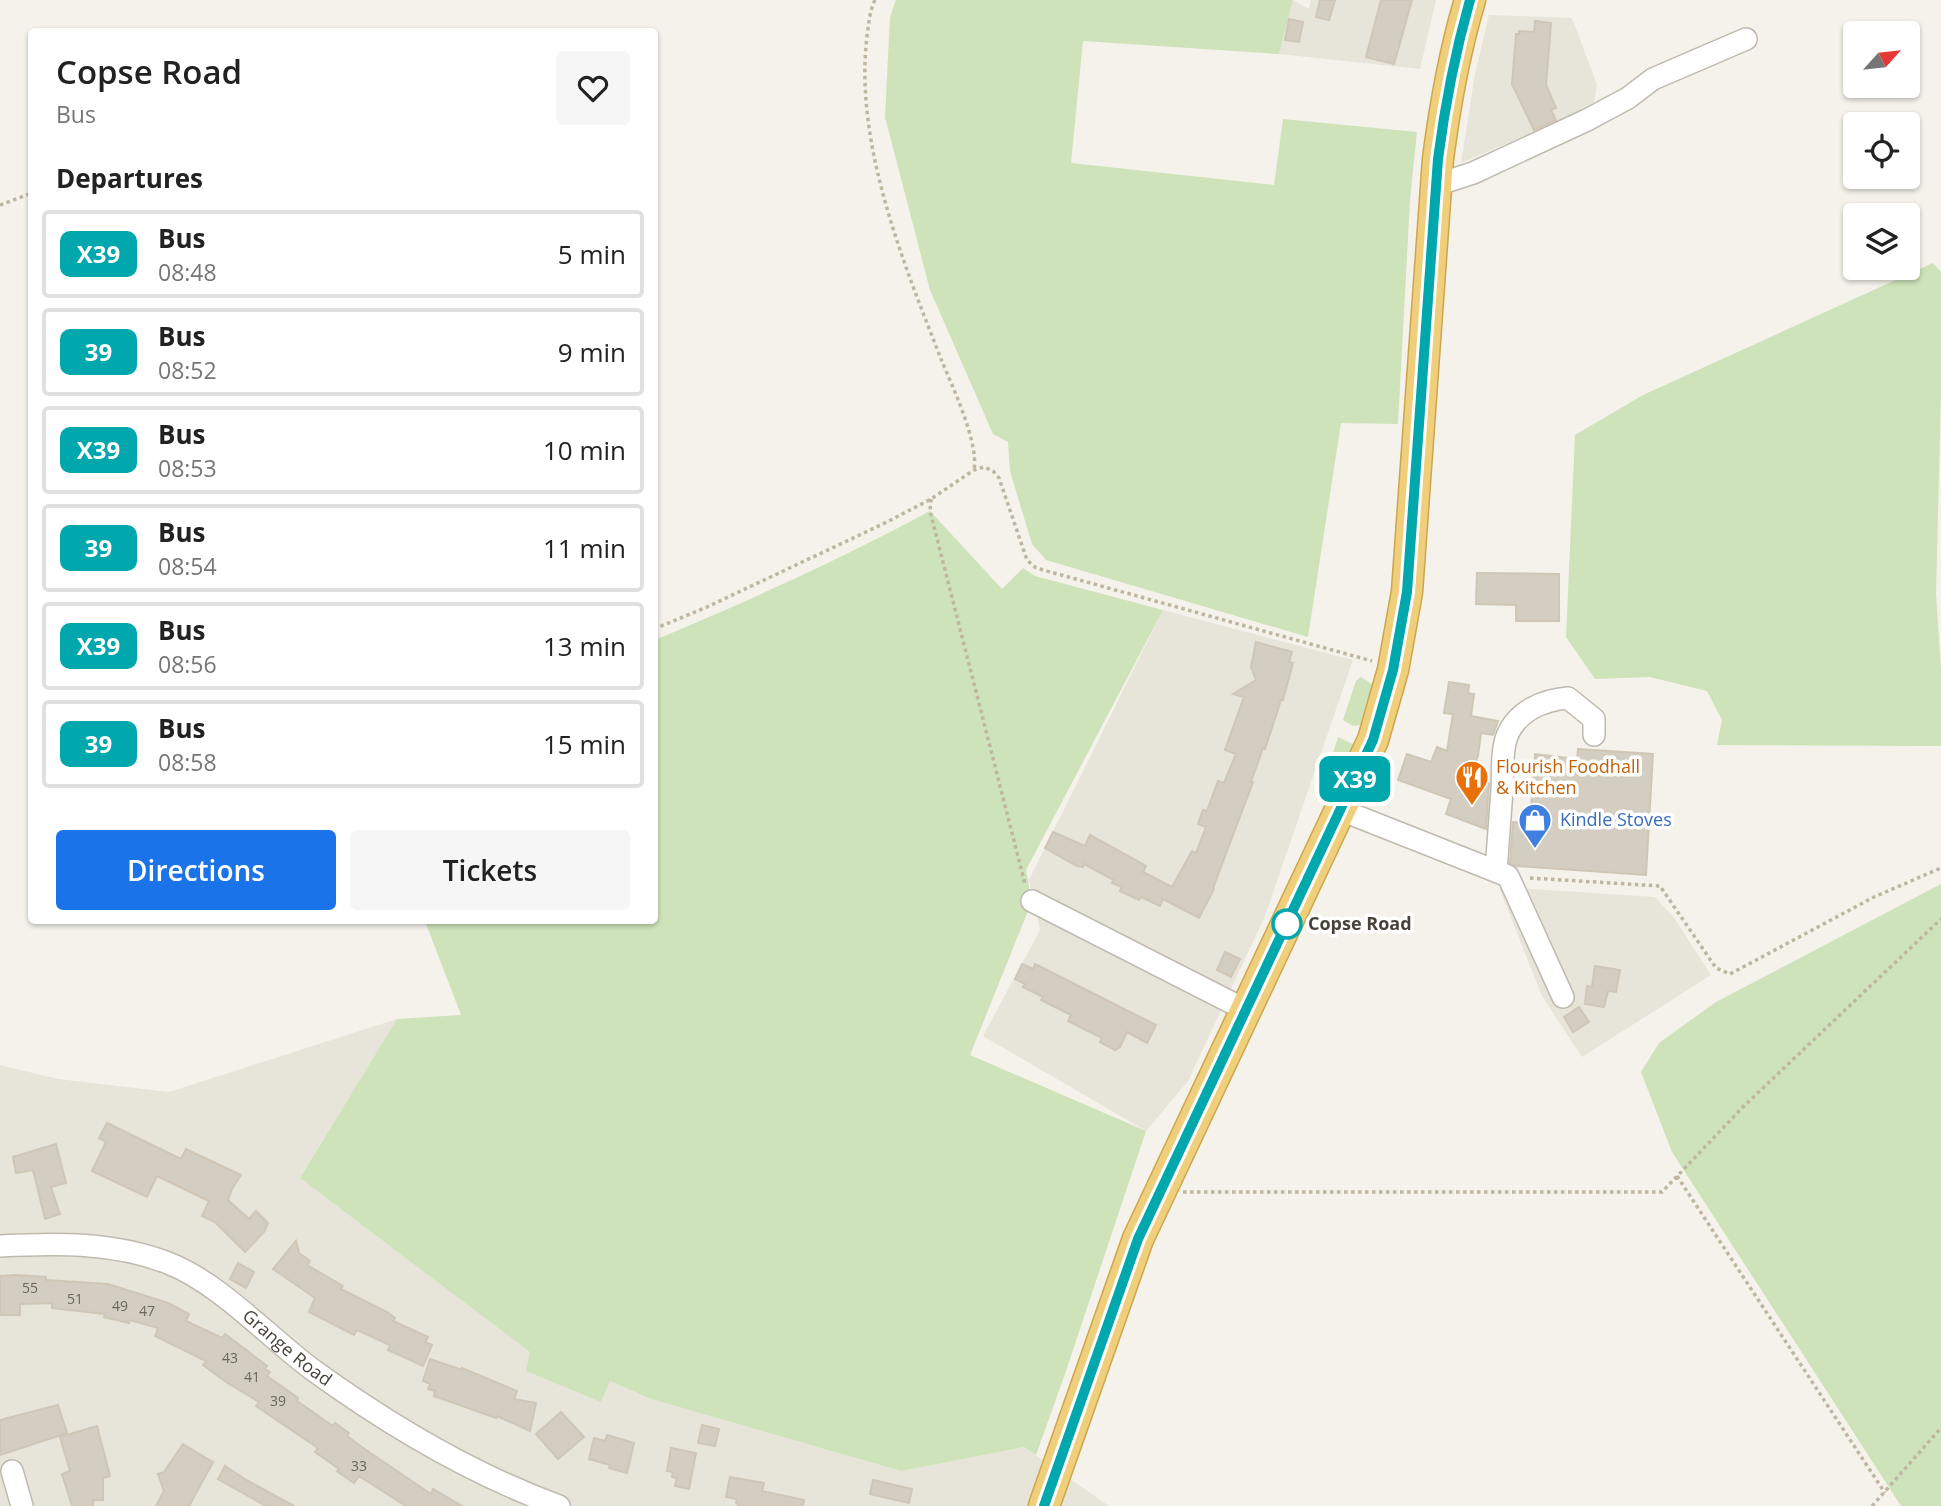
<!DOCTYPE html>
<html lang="en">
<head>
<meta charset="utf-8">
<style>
	:root { --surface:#fff; --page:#f6f6f6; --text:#222; --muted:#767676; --line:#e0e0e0; --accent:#1a73e8 }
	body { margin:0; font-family:"Open Sans",sans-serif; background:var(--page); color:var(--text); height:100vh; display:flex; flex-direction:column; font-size:26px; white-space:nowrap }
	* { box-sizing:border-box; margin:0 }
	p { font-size:23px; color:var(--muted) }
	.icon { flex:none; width:38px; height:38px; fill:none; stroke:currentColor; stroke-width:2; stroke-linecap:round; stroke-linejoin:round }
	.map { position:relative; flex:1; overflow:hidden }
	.details { position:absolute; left:28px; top:28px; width:630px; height:896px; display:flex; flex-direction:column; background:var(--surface); border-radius:7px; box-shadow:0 2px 5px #0004 }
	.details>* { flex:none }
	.badge { padding:0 14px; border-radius:10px; font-size:24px; line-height:46px }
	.needle { width:46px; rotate:63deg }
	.fabs { position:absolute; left:1843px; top:21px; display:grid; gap:14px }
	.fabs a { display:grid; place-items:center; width:77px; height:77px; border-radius:7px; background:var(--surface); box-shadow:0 2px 5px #0004; font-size:35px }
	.map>.badge { position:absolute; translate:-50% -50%; box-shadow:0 0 0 4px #fff }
	h2 { padding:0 28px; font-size:26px; line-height:63px }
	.round { display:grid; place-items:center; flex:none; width:74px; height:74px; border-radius:7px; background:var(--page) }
	.summary { display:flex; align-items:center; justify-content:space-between; height:119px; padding:0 28px }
	h1 { font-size:33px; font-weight:600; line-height:52px }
	.cta { display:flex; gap:14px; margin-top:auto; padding:14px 28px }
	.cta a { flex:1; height:80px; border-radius:7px; background:var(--accent); color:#fff; font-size:28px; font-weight:600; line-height:80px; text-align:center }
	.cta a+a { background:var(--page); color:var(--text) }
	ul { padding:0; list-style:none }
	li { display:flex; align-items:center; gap:21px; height:88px; margin:0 14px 10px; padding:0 14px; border:4px solid var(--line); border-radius:7px }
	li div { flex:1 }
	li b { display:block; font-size:26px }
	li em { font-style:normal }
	li .badge { min-width:77px; font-weight:700; text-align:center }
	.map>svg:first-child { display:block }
	.residential { fill:#e7e4da }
	.green { fill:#cee3b9 }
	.building { fill:#d4cec2; stroke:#cfc6b6; stroke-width:2 }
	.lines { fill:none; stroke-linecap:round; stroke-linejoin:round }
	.minor-casing { stroke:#bfbaaf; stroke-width:24 }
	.highway-casing { stroke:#cda64c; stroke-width:33 }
	.path { stroke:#bfb6a2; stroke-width:3.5; stroke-dasharray:3.5 3.5; stroke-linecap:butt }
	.minor { stroke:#fff; stroke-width:21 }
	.highway { stroke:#efcf7c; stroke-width:30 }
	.line-casing { stroke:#fff; stroke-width:16 }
	.line { stroke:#00a8ad; stroke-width:10 }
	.stop-dot { fill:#fff; stroke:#00a8ad; stroke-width:3.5 }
	.labels { text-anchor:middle; stroke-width:7; stroke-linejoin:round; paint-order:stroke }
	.number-label { font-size:14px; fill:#6b665c }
	.food-label { font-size:18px; fill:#c56008; stroke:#fff; text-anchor:start }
	.shop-label { font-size:18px; fill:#366cbe; stroke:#fff; text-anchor:start }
	.stop-label { font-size:18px; font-weight:bold; fill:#48433a; stroke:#fff; text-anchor:start }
	.street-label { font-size:18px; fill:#48433a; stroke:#fff }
</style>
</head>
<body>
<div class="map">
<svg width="1941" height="1506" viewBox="0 0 1941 1506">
	<rect width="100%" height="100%" fill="#f4f2eb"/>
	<path class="residential" d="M1293,0L1309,9L1311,0H1436L1420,69L1279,54Z
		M1489,15L1572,18L1597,85L1594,102L1567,118L1461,163L1475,74Z
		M1163,610L1353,660L1265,916L1188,1081L1146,1131L983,1036L1040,930L1029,880Z
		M1499,887L1655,897L1675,919L1711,975L1582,1057L1542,996Z
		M397,1019L300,1178L531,1352L601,1402L610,1381L651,1399L901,1471L1024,1447L1109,1506H0V1065L58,1079L169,1092Z"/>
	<path class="green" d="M896,0H1293L1279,54L1083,41L1071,163L1274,185L1283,119L1417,132L1410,200L1398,424L1341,423L1308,637L1046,560L1032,544L1010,471L1008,442L993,434L930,290L885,117L890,17Z
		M1933,263L1941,272V393L1936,594L1941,669V746L1717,745L1722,720L1707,691L1650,677L1595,679L1566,637L1575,435L1643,395Z
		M930,511L1002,589L1023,568L1035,576L1163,610L1026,870L1032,901L970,1055L1146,1131L1065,1374L1036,1455L1024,1447L901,1471L651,1399L610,1381L601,1402L526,1371L530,1352L300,1178L397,1019L461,1015L425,921L654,920L655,640C748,601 841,559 930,511Z
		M1361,677L1373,685L1360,725L1353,726L1343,720L1356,681Z
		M1338,737L1353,744L1336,782L1333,784L1325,780Z
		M1941,884V1506H1901L1672,1152L1641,1072L1659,1043L1716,1002Z"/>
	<path class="building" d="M1320,0H1335L1329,20L1316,17Z
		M1381,0H1412L1394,64L1366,57Z
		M1289,19L1303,22L1299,42L1285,40Z
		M1535,21L1551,23L1546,85L1556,108L1551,110L1556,120L1534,130L1512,84L1516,34H1519V31L1534,32Z
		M1477,573L1559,574V621H1516V605L1476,604Z
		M1256,642L1292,652L1289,662L1293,663L1283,700H1281L1265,749L1263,748L1257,765L1251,781L1253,782L1213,888L1214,889L1199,918L1163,899L1160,906L1141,897L1139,900L1120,891L1122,887L1112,883L1114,880L1084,864L1083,867L1077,866L1045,848L1053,832L1085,846L1090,835L1146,866L1143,872L1172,887L1192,851L1196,853L1206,827L1198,824L1203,810L1207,811L1218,781L1224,783L1236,754L1225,750L1244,697L1233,694L1256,680L1251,667Z
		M1449,682L1469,685L1468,693L1474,694L1471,716L1498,721L1493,735L1481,733L1478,756L1470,776L1489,783L1486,829L1446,814L1451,799L1398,780L1407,754L1431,762L1437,747L1447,751L1453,714L1444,713Z
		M1578,749L1653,754L1646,875L1515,866L1510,863L1513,822L1530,823L1535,754L1577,759Z
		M1225,952L1240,959L1231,977L1217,970Z
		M1022,964L1033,969L1035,964L1156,1025L1147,1043L1127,1032L1120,1047L1115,1050L1100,1042L1102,1038L1068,1021L1071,1015L1041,1000L1043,997L1023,987L1025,984L1015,979Z
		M1595,966L1620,970L1616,992L1608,991L1604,1007L1585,1004L1587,986L1592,987Z
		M1579,1007L1589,1022L1573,1032L1564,1017Z
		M107,1123L181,1159L186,1149L241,1175L232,1189L228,1200L249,1219L256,1211L268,1223L264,1232L245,1252L215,1222L202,1216L209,1201L157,1176L147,1197L92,1171L106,1142L99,1138Z
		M56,1144L66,1183L51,1187L60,1214L45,1219L33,1170L16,1173L13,1157Z
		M296,1241L299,1253L310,1261L307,1265L343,1286L341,1289L387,1312L395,1318L393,1321L428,1337L425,1342L432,1345L423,1366L388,1350L390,1345L357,1330L354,1335L309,1312L315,1298L273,1269Z
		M238,1263L254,1272L246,1288L230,1279Z
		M15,1275L46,1277V1280L108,1284L168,1303L189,1314L186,1321L222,1338L225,1334L267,1366L265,1369L270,1372L267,1376L298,1398L297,1401L333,1426L335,1423L349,1433L347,1436L366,1450L431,1494L433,1489L462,1506H406L359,1476L354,1483L337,1471L339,1469L315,1452L318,1448L256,1406L259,1402L226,1382L203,1365L206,1361L155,1336L158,1328L130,1320L129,1323L104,1317L105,1314L52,1308V1303L20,1304V1315H0V1276Z
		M430,1359L462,1370V1368L517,1391L514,1399L536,1403L530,1431L497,1416L496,1418L434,1396L435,1391L428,1389L430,1384L423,1381Z
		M58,1405L67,1433L0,1455V1420Z
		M561,1412L584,1437L558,1459L536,1434Z
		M702,1425L719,1429L715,1446L698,1443Z
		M97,1426L110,1476L103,1478V1500H93V1506H72L62,1474L70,1471L60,1437Z
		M607,1435L634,1443L627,1473L609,1468L610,1465L589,1459L594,1438L605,1441Z
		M183,1444L213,1462L189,1506H156L164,1491L158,1474L164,1472Z
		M671,1448L696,1453L689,1489L675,1486L677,1478L672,1477L673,1472L667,1471Z
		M225,1466L248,1481L294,1506H266L239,1491L218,1479Z
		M730,1477L764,1483L762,1491L804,1500L803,1506H740L736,1503L737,1499L726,1497Z
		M873,1480L912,1489L909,1503L870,1494Z"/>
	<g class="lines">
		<defs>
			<g id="minor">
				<path d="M1436,185L1473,173L1587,120L1628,98L1653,79L1746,39"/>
				<path d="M1341,810L1508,876L1563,997"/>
				<path d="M1496,871C1498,844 1500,817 1502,790C1503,774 1501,752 1507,736C1517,711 1543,700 1568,698L1594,719V735"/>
				<path d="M1032,901L1246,1010"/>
				<path id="s1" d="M0,1246C56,1243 114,1242 168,1263C220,1283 268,1337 313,1370C389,1425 471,1474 559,1506"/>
				<path d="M12,1471L22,1506"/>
			</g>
			<path id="highway" d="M1044,1506L1138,1239L1373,740L1393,670L1407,592L1438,159C1445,105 1454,53 1470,0"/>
		</defs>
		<use href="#minor" class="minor-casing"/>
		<use href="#highway" class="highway-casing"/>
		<path class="path" d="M875,0C869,12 869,24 867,36C854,142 903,262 941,359C952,386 979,442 974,470
			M0,205L32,193
			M931,499L930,511L1025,884
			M654,629L707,607L885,523L931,499L974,470L984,467L993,471L999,478L1027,560L1036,568L1372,661
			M1530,878L1660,886L1716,968L1730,974L1874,897L1941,868
			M1677,1176L1885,1493
			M1183,1192H1662L1744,1106L1941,919
			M1872,1506L1941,1428"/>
		<use href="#minor" class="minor"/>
		<use href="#highway" class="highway"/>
	</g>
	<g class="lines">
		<defs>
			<path id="line" d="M1044,1506L1138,1239L1373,740L1393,670L1407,592L1438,159C1445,105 1455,53 1470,0"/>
		</defs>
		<use href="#line" class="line-casing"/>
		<use href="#line" class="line"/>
	</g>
	<defs>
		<symbol id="restaurant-pin" viewBox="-11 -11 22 30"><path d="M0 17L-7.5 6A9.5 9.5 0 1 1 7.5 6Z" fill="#e8710a" stroke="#fff"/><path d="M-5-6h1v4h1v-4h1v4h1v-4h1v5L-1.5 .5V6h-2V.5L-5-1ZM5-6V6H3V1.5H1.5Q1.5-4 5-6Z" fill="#fff"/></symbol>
		<symbol id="shop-pin" viewBox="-11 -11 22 30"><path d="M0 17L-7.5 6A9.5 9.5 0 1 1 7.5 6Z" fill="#3f7fe0" stroke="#fff"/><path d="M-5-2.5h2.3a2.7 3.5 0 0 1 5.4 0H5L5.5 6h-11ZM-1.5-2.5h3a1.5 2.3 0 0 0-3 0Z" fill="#fff"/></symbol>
	</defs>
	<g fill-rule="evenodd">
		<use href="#restaurant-pin" x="1453" y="758" width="38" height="52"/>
		<use href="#shop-pin" x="1516" y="801" width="38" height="52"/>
	</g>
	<circle class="stop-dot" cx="1287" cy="924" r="14"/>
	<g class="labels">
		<g class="number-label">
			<text x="30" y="1293">55</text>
			<text x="75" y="1304">51</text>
			<text x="120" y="1311">49</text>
			<text x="147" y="1316">47</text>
			<text x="230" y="1363">43</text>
			<text x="252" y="1382">41</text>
			<text x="278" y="1406">39</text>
			<text x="359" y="1471">33</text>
		</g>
		<g class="food-label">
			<text x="1496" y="773">Flourish Foodhall<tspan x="1496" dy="21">&amp; Kitchen</tspan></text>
		</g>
		<g class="shop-label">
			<text x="1560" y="826">Kindle Stoves</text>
		</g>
		<g class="stop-label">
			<text x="1308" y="930">Copse Road</text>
		</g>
		<g class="street-label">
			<text dy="6" stroke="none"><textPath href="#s1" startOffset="317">Grange Road</textPath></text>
		</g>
	</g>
</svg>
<div class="fabs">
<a><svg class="needle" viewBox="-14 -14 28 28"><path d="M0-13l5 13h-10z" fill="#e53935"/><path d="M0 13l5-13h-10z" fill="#767676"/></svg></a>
<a><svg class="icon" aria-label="locate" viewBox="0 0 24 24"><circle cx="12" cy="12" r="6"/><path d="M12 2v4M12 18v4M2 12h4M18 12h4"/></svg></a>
<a><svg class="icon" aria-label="layers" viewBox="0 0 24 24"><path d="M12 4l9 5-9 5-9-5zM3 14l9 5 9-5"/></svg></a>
</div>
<b class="badge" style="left:1355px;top:779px;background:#00a8ad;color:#fff">X39</b>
<section class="details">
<div class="summary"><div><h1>Copse Road</h1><p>Bus</p></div><a class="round"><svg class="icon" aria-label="heart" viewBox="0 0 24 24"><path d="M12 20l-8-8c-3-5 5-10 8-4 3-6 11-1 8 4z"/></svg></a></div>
<h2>Departures</h2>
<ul>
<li><span class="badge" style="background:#00a8ad;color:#fff">X39</span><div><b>Bus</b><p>08:48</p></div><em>5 min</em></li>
<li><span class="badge" style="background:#00a8ad;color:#fff">39</span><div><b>Bus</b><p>08:52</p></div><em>9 min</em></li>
<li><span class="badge" style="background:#00a8ad;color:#fff">X39</span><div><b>Bus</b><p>08:53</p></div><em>10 min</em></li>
<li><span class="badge" style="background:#00a8ad;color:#fff">39</span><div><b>Bus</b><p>08:54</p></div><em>11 min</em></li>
<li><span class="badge" style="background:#00a8ad;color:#fff">X39</span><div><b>Bus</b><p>08:56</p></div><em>13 min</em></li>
<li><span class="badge" style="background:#00a8ad;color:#fff">39</span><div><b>Bus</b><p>08:58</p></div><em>15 min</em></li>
</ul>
<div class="cta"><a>Directions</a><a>Tickets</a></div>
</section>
</div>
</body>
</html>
